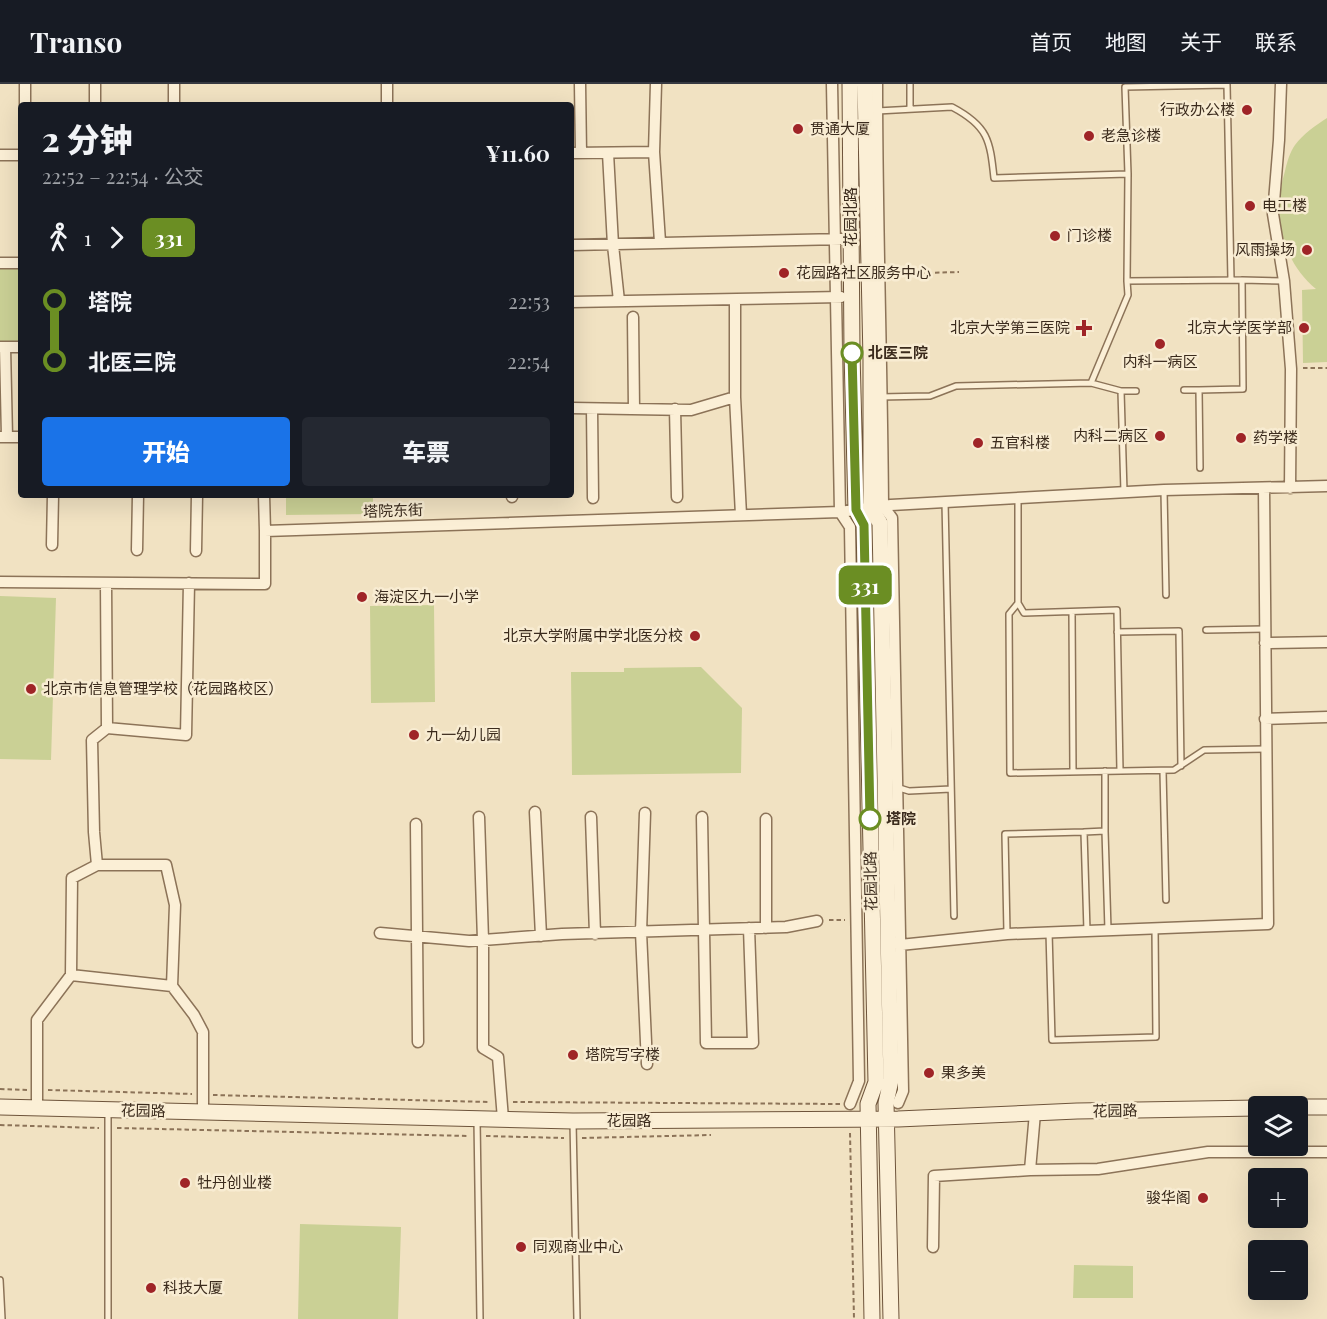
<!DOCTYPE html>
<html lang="zh">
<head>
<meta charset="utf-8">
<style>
	:root { --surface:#171b24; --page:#242831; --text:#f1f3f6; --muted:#9ea1a6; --line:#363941; --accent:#1a73e8 }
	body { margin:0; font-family:"Playfair Display","Noto Sans SC",serif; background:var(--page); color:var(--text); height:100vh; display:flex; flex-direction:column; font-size:22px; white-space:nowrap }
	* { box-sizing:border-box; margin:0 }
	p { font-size:20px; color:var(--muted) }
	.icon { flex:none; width:33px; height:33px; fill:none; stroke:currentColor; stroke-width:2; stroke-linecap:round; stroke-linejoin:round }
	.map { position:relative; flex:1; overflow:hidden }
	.sheet { position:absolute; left:18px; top:18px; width:556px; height:396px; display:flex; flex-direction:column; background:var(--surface); border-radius:6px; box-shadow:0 6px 24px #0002 }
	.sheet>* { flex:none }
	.badge { padding:0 12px; border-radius:9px; font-size:21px; line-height:39px }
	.controls { position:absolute; left:1248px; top:1012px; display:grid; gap:12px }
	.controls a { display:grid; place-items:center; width:60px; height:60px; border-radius:6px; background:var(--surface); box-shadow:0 6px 24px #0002; font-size:30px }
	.map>.badge { position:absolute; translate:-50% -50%; box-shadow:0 0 0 3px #fff }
	.legs { display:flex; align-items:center; gap:9px; height:66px; padding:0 24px; font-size:20px }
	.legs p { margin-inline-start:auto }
	.overview { display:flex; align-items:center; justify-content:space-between; height:102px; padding:0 24px }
	h1 { font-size:33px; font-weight:800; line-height:45px }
	.primary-button { display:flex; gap:12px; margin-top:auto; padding:12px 24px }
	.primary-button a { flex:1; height:69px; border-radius:6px; background:var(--accent); color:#fff; font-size:24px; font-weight:800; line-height:69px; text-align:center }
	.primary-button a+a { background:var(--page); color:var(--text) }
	ul { padding:0 24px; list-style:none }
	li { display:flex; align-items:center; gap:21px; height:60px; font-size:22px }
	li i { display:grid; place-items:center; width:9px; height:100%; margin:0 8px; background:currentColor }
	li i::after { content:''; width:15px; height:15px; margin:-8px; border:4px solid; border-radius:50%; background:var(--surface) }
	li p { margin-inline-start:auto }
	li:first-child i { background:linear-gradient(#0000 50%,currentColor 0) }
	li:last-child i { background:linear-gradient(currentColor 50%,#0000 0) }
	header { display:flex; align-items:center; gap:36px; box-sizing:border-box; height:84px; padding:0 30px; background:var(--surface); border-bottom:2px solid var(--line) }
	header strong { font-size:28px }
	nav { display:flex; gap:33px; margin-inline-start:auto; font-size:21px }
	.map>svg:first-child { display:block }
	.green { fill:#cad095 }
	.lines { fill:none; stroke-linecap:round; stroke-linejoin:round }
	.lane-casing { stroke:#8c7358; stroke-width:8 }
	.street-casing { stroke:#8c7358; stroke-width:13 }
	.secondary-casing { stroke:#6e543b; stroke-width:17 }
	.path { stroke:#8c7358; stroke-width:2; stroke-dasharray:4.5 3; stroke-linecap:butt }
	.lane { stroke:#fbefd6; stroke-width:5 }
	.street { stroke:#fbefd6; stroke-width:10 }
	.secondary { stroke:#fbefd6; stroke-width:15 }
	.line-1-casing { stroke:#fff; stroke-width:14 }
	.line-1 { stroke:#6b8e23; stroke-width:9 }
	.poi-dot { fill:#9f2427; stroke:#f8ecd2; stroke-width:2 }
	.stop-1-dot { fill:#fff; stroke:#6b8e23; stroke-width:3 }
	.labels { text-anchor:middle; stroke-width:5; stroke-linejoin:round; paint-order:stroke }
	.poi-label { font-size:15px; fill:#3b2b1d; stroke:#f8ecd2; text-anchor:start }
	.street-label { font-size:15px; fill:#3b2b1d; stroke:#f8ecd2 }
	.stop-label { font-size:15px; font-weight:bold; fill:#3b2b1d; stroke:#f8ecd2; text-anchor:start }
</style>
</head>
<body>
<header>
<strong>Transo</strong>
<nav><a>首页</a><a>地图</a><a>关于</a><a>联系</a></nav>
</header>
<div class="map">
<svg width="1327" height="1235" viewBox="0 0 1327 1235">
	<rect width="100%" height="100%" fill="#f1e2c2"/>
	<path class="green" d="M1327,34V278L1303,279L1302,206L1316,205C1281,176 1272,129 1285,87C1287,78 1290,68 1295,61C1303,50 1316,41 1327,34Z
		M0,174H21V262H0Z
		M286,411H373V430L286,431Z
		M0,512L56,514L51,676L0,675Z
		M434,521L435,618L371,619L370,522Z
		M701,583L742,624L741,689L572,691L571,588H624V584Z
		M300,1140L401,1143L398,1235H298Z
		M1074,1181L1133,1182V1214H1073Z"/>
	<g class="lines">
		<defs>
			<path id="lane" d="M910,0V24
				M877,27L952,23C988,42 990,56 994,94L1128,90L1127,197
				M1128,90L1125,3L1227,1L1231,196
				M1091,299L1128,211L1127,197L1242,196
				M1184,306H1199
				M880,313L930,312L956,302L1091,299L1121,307
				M1200,384L1199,306L1243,305L1242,196L1284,197
				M1164,406L1166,511
				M1124,408L1121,307H1136
				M1018,415V519L1009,530L1010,689L1174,686L1204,666L1266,665
				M945,418L954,832
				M1018,519L1024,529L1117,526L1120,687
				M1072,528L1073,687
				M1206,546L1265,545
				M1117,548L1179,547L1181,682
				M1105,687V747
				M1163,687L1166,816
				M896,703L909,707L951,705
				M1087,847L1084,748L1105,747L1108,846
				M1049,848L1052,956L1156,953L1155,844
				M1007,849L1005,750L1084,748
				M108,1027V1235
				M477,1036L480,1235
				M573,1038L577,1235
				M0,1196L2,1235"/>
			<path id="street" d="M25,0V21
				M387,0V21
				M580,0L581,69
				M832,0L840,428L850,443L859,997L850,1020
				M877,0C877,141 882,281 883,422L892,434L903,1007L898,1019
				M1281,0L1279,56L1273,130L1284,197L1291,285L1290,404
				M95,21V0
				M174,21V0
				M654,68L656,0
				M572,69L654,68L660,158
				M608,69L613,161L619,217
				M0,71H21
				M572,161L842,155
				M0,179H21
				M735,216V313L741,431
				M572,218L841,213
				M633,233L634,325
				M0,263H21
				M5,263L7,353
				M572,324L691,326L735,313
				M592,325L593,414
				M675,325L677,413
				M0,353H21
				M264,411L265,447
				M512,411V413
				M52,461L53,411
				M137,466L138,411
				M196,467L197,411
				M0,498L265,500V447L840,428L891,421L1164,406L1327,402
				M106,499L107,644L186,651L189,499
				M1265,559L1327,558
				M1265,635L1327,633
				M107,644L92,656L94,748L97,781H166L175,821L172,902L194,931L203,948V1028
				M535,728L541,852
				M645,729L641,848L647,980
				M479,733L483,856V964L498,973L503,1035
				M591,733L595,850
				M702,733L706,959H753L749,844
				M416,740L418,958
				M97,781L72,794L71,891L172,902
				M766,844V735
				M380,849L469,857L562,850L786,843L817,837
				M894,859L900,861L1007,850L1268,840L1264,404
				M37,1024V936L71,891
				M1035,1029L1030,1086L1098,1085L1208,1068H1327
				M933,1163L934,1092L1030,1086"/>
			<path id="secondary" d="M850,0L852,269L856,426L864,441L876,998L868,1020L872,1235
				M865,0L871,275V424L880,439L891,996L886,1019L891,1235
				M0,1023L573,1037L898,1035L1077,1027L1258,1024
				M1298,1023H1327"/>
		</defs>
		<use href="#lane" class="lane-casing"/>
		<use href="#street" class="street-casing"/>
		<use href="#secondary" class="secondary-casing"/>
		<path class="path" d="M890,190L959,188
			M1303,284H1327
			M829,836H845
			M0,1005L27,1006
			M48,1006L192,1010
			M213,1011L489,1018
			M513,1018L840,1020
			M0,1041L99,1044
			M117,1044L468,1052
			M850,1049L854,1235
			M486,1052L564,1054
			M582,1054L711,1051"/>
		<use href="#lane" class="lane"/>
		<use href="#street" class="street"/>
		<use href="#secondary" class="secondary"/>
	</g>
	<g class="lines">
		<defs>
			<path id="line-1" d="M852,269L856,426L864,441L870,735"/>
		</defs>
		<use href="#line-1" class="line-1-casing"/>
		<use href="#line-1" class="line-1"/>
	</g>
	<g class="poi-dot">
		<circle cx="1247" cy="26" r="6"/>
		<circle cx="798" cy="45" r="6"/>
		<circle cx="1089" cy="52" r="6"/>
		<circle cx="1250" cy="122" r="6"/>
		<circle cx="1055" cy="152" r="6"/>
		<circle cx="1307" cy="166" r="6"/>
		<circle cx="784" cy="189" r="6"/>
		<path d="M1081 235h6v6h6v6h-6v6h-6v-6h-6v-6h6z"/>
		<circle cx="1304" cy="244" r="6"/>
		<circle cx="1160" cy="260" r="6"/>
		<circle cx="1160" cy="352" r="6"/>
		<circle cx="1241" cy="354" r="6"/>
		<circle cx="978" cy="359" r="6"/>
		<circle cx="362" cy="513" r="6"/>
		<circle cx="695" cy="552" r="6"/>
		<circle cx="31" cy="605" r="6"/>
		<circle cx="414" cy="651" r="6"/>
		<circle cx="573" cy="971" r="6"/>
		<circle cx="929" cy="989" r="6"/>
		<circle cx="185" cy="1099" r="6"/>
		<circle cx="1203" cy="1114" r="6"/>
		<circle cx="521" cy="1163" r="6"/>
		<circle cx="151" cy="1204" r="6"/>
	</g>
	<g class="stop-1-dot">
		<circle cx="852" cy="269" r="10"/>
		<circle cx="870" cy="735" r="10"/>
	</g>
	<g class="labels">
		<g class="poi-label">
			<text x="1235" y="31" text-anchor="end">行政办公楼</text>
			<text x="810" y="50">贯通大厦</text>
			<text x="1101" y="57">老急诊楼</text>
			<text x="1262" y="127">电工楼</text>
			<text x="1067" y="157">门诊楼</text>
			<text x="1295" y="171" text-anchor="end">风雨操场</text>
			<text x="796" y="194">花园路社区服务中心</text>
			<text x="1070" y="249" text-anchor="end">北京大学第三医院</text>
			<text x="1292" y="249" text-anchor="end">北京大学医学部</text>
			<text x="1160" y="283" text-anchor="middle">内科一病区</text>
			<text x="1148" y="357" text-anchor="end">内科二病区</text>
			<text x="1253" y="359">药学楼</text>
			<text x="990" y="364">五官科楼</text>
			<text x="374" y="518">海淀区九一小学</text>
			<text x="683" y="557" text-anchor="end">北京大学附属中学北医分校</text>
			<text x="43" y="610">北京市信息管理学校（花园路校区）</text>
			<text x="426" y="656">九一幼儿园</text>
			<text x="585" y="976">塔院写字楼</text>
			<text x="941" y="994">果多美</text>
			<text x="197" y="1104">牡丹创业楼</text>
			<text x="1191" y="1119" text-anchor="end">骏华阁</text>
			<text x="533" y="1168">同观商业中心</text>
			<text x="163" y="1209">科技大厦</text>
		</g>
		<g class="street-label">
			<text transform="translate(851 133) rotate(-90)" y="5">花园北路</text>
			<text transform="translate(393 427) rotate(-2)" y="5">塔院东街</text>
			<text transform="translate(871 797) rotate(-91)" y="5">花园北路</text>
			<text transform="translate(143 1027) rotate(1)" y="5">花园路</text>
			<text transform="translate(1115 1027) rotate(-1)" y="5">花园路</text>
			<text x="629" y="1042">花园路</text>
		</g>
		<g class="stop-label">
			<text x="868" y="274">北医三院</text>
			<text x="886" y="740">塔院</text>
		</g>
	</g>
</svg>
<div class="controls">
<a><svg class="icon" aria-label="layers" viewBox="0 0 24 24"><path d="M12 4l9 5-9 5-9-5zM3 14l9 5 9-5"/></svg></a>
<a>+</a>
<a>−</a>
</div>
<b class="badge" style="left:865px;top:501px;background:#6b8e23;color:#fff">331</b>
<section class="sheet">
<div class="overview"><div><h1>2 分钟</h1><p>22:52 – 22:54 · 公交</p></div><b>¥11.60</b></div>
<div class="legs"><svg class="icon" aria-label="walk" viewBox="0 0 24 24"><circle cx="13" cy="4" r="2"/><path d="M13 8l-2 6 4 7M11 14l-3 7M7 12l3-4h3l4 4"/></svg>1<svg class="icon" aria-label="forward" viewBox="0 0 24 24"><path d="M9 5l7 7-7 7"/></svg><b class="badge" style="background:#6b8e23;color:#fff">331</b></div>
<ul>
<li><i style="color:#6b8e23"></i><b>塔院</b><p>22:53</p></li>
<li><i style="color:#6b8e23"></i><b>北医三院</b><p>22:54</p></li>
</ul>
<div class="primary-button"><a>开始</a><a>车票</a></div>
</section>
</div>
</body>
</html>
